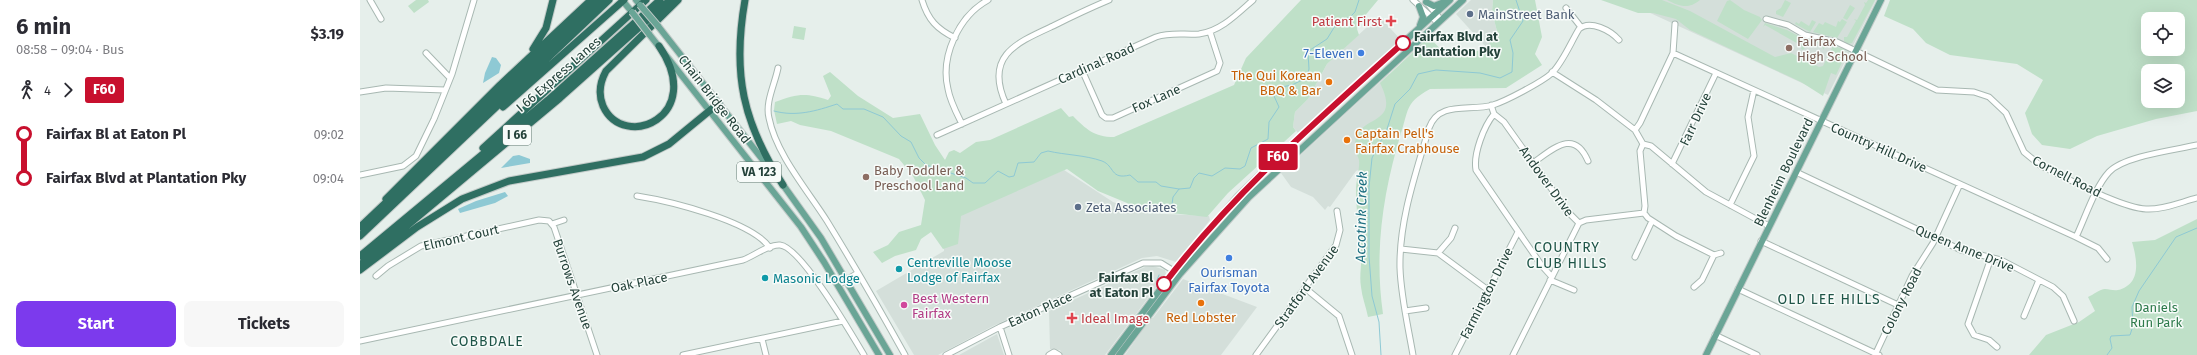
<!DOCTYPE html>
<html lang="en">
<head>
<meta charset="utf-8">
<style>
	:root { --surface:#fff; --page:#f7f7f7; --text:#2b2b33; --muted:#7c7c81; --accent:#7c3aed }
	body { margin:0; font-family:"Fira Sans",sans-serif; background:var(--page); color:var(--text); height:100vh; display:flex; flex-direction:column; font-size:15px; white-space:nowrap }
	* { box-sizing:border-box; margin:0 }
	p { font-size:13px; color:var(--muted) }
	.icon { flex:none; width:22px; height:22px; fill:none; stroke:currentColor; stroke-width:2; stroke-linecap:round; stroke-linejoin:round }
	.map { position:relative; flex:1; overflow:hidden }
	.side { display:flex; flex-direction:column; background:var(--surface); width:360px }
	.side>* { flex:none }
	.badge { padding:0 8px; border-radius:3px; font-size:14px; line-height:26px }
	.fabs { position:absolute; left:1781px; top:12px; display:grid; gap:8px }
	.fabs a { display:grid; place-items:center; width:44px; height:44px; border-radius:8px; background:var(--surface); box-shadow:0 4px 16px #0002; font-size:20px }
	.map>.badge { position:absolute; translate:-50% -50%; box-shadow:0 0 0 2px #fff }
	.legs { display:flex; align-items:center; gap:6px; height:44px; padding:0 16px; font-size:13px }
	.legs p { margin-inline-start:auto }
	.head { display:flex; align-items:center; justify-content:space-between; height:68px; padding:0 16px }
	h1 { font-size:22px; font-weight:700; line-height:30px }
	.cta { display:flex; gap:8px; margin-top:auto; padding:8px 16px }
	.cta a { flex:1; height:46px; border-radius:8px; background:var(--accent); color:#fff; font-size:16px; font-weight:700; line-height:46px; text-align:center }
	.cta a+a { background:var(--page); color:var(--text) }
	ul { padding:0 16px; list-style:none }
	li { display:flex; align-items:center; gap:14px; height:44px; font-size:15px }
	li i { display:grid; place-items:center; width:6px; height:100%; margin:0 5px; background:currentColor }
	li i::after { content:''; width:10px; height:10px; margin:-5px; border:3px solid; border-radius:50%; background:var(--surface) }
	li p { margin-inline-start:auto }
	li:first-child i { background:linear-gradient(#0000 50%,currentColor 0) }
	li:last-child i { background:linear-gradient(currentColor 50%,#0000 0) }
	main { display:flex; flex:1; min-height:0 }
	.map>svg:first-child { display:block }
	.built { fill:#d4dfda }
	.green { fill:#bfe0c8; fill-rule:evenodd }
	.water { fill:#8ec9d4 }
	.lines { fill:none; stroke-linecap:round; stroke-linejoin:round }
	.stream { stroke:#8ec9d4; stroke-width:1 }
	.minor-casing { stroke:#a8b8b2; stroke-width:7 }
	.major-casing { stroke:#c2cac8; stroke-width:8 }
	.highway-casing { stroke:#c2cac8; stroke-width:9 }
	.minor { stroke:#fff; stroke-width:5 }
	.major { stroke:#6aa596; stroke-width:6 }
	.highway { stroke:#2f6f62; stroke-width:7 }
	.major-bridge-casing { stroke:#c2cac8; stroke-width:8; stroke-linecap:butt }
	.major-bridge { stroke:#6aa596; stroke-width:6 }
	.line-1-casing { stroke:#fff; stroke-width:9 }
	.line-1 { stroke:#c8102e; stroke-width:6 }
	.service-dot { fill:#5c6f8a; stroke:#f7fbf9; stroke-width:1.5 }
	.health-dot { fill:#e0444e; stroke:#f7fbf9; stroke-width:1.5 }
	.stop-1-dot { fill:#fff; stroke:#c8102e; stroke-width:2 }
	.education-dot { fill:#8d6e63; stroke:#f7fbf9; stroke-width:1.5 }
	.shop-dot { fill:#3f7fe0; stroke:#f7fbf9; stroke-width:1.5 }
	.food-dot { fill:#e8710a; stroke:#f7fbf9; stroke-width:1.5 }
	.culture-dot { fill:#0f9aa8; stroke:#f7fbf9; stroke-width:1.5 }
	.hotel-dot { fill:#d1479c; stroke:#f7fbf9; stroke-width:1.5 }
	.labels { text-anchor:middle; stroke-width:3; stroke-linejoin:round; paint-order:stroke }
	.shield { fill:#f7fbf9; stroke:#637a73; stroke-width:1 }
	.shield-label { font-size:12px; font-weight:bold; fill:#24423a }
	.service-label { font-size:13px; fill:#4e5e75; stroke:#f7fbf9; text-anchor:start }
	.health-label { font-size:13px; fill:#be3a42; stroke:#f7fbf9; text-anchor:end }
	.stop-label { font-size:13px; font-weight:bold; fill:#24423a; stroke:#f7fbf9; text-anchor:start }
	.education-label { font-size:13px; fill:#785e54; stroke:#f7fbf9; text-anchor:start }
	.shop-label { font-size:13px; fill:#366cbe; stroke:#f7fbf9; text-anchor:end }
	.street-label { font-size:13px; fill:#24423a; stroke:#f7fbf9 }
	.food-label { font-size:13px; fill:#c56008; stroke:#f7fbf9; text-anchor:end }
	.culture-label { font-size:13px; fill:#0d838f; stroke:#f7fbf9; text-anchor:start }
	.hotel-label { font-size:13px; fill:#b23c85; stroke:#f7fbf9; text-anchor:start }
	.park-label { font-size:13px; fill:#2d7a4b; stroke:#f7fbf9 }
	.water-label { font-size:14px; font-style:italic; fill:#1c6f80; stroke:#f7fbf9 }
	.neighbourhood-label { font-size:14px; letter-spacing:1px; fill:#1f5548; stroke:#f7fbf9 }
</style>
</head>
<body>
<main>
<section class="side">
<div class="head"><div><h1>6 min</h1><p>08:58 – 09:04 · Bus</p></div><b>$3.19</b></div>
<div class="legs"><svg class="icon" aria-label="walk" viewBox="0 0 24 24"><circle cx="13" cy="4" r="2"/><path d="M13 8l-2 6 4 7M11 14l-3 7M7 12l3-4h3l4 4"/></svg>4<svg class="icon" aria-label="forward" viewBox="0 0 24 24"><path d="M9 5l7 7-7 7"/></svg><b class="badge" style="background:#c8102e;color:#fff">F60</b></div>
<ul>
<li><i style="color:#c8102e"></i><b>Fairfax Bl at Eaton Pl</b><p>09:02</p></li>
<li><i style="color:#c8102e"></i><b>Fairfax Blvd at Plantation Pky</b><p>09:04</p></li>
</ul>
<div class="cta"><a>Start</a><a>Tickets</a></div>
</section>
<div class="map">
<svg width="1837" height="355" viewBox="0 0 1837 355">
	<rect width="100%" height="100%" fill="#e6efeb"/>
	<path class="built" d="M1111,0H1133L1132,12L1138,35L1126,47L1096,14Z
		M1262,0H1516L1468,95Z
		M1019,16L1041,40L938,133L933,127L935,112L948,99L967,64Z
		M1029,74L1045,92L1017,162L996,171L970,207L968,206L965,210L953,197L931,187L921,173Z
		M704,170L753,202L783,213L849,216L850,220L816,262L797,256L782,258L633,326L578,355H554L516,291L584,251V221Z
		M793,266L805,270L806,274L745,355H703L700,350L690,349L689,311L785,267Z
		M823,279L897,307L861,355H765L791,318H793Z
		M637,334L644,355H599Z"/>
	<path class="green" d="M56,0H68L69,2L54,13L48,6Z
		M941,0H1018L998,24L997,29L999,35L967,64L948,99L935,112L933,127L936,131L868,193L847,217L784,210L738,191L707,169L601,216L598,244L583,249L571,232L561,239L556,250L535,256L522,263L513,252L528,245L539,232L561,225L565,200L553,176L539,159L471,131L440,125L431,121L417,124L414,110L415,102C437,94 445,92 468,100L471,96L463,76L470,72L498,96L533,118L560,114L575,145L585,160L589,152L594,150L600,153L616,142L630,140L701,108L709,117L713,116C726,129 734,137 754,137L874,85L886,58Z
		M1133,0H1175L1182,37L1175,54L1182,65L1146,88L1070,89C1063,93 1056,97 1051,104C1046,111 1044,125 1041,133C1023,193 1014,251 1023,314L1008,317C1006,307 1002,297 1001,287C999,276 1002,265 1001,254C1000,233 996,212 996,190C996,181 1000,168 999,160C998,156 995,151 995,146C995,112 1043,129 1020,83L1069,37L1085,54C1110,55 1121,54 1138,35L1132,12Z
		M1241,0H1302L1330,11L1415,57L1431,53L1459,67L1463,66L1473,46L1484,49L1486,54L1476,75L1471,73L1463,96L1441,82L1330,30L1316,19L1293,13H1278Z
		M1307,0H1340C1328,10 1319,6 1307,0Z
		M1370,0L1384,10L1400,17L1402,20L1388,39L1357,21L1367,1Z
		M1425,0L1431,3L1423,17L1416,14V11L1421,8Z
		M1508,0H1515L1492,43L1488,44L1484,41V37H1487L1496,21L1494,19L1497,20L1505,5L1504,2L1506,3Z
		M1530,0H1837V111L1796,119L1737,136L1710,149L1682,145L1672,134L1665,113L1683,80L1657,64L1590,55L1566,43L1553,29L1524,16ZM1788,19H1818V49H1788ZM1788,71H1818V101H1788Z
		M1490,5L1495,8L1487,20L1483,18Z
		M1482,19L1487,22L1477,38L1453,32L1459,23L1463,25L1465,22L1476,27L1478,21L1480,22Z
		M1452,20L1456,22L1450,32L1435,24L1436,22L1439,24L1441,21L1449,26Z
		M1405,23L1427,30L1444,39L1445,36L1464,42L1466,46L1463,50V46L1450,39L1449,41L1446,40L1443,46L1445,48L1443,50L1441,49L1442,46L1405,25L1403,27Z
		M434,26L446,28L444,40L432,38Z
		M1837,219V355H1669L1686,335L1719,322L1735,311L1728,297C1733,295 1740,289 1745,289C1750,289 1753,291 1758,290C1782,284 1777,259 1772,242L1795,240Z"/>
	<path class="water" d="M132,57L136,58L141,65L139,73L123,83L125,73Z
		M159,155L170,159V163L141,168L153,156Z
		M145,192L148,196L135,203L100,213L98,209L116,201Z"/>
	<g class="lines">
		<path class="stream" d="M414,111C436,117 456,111 477,104L483,109H504L523,117L541,136L551,142L559,158L566,165L606,178L613,183H625L638,171L649,177L654,176L658,163L674,162L681,153L688,151C705,155 725,155 742,161C755,166 750,180 770,175L778,182H796L801,186L819,189
			M811,212L813,197L819,189L830,188L834,178L839,173L852,176L865,168L880,169L885,166L891,148L908,139L909,122L919,107L914,96L917,88L932,85L946,78L949,69L948,53L950,50L967,39L975,26L981,21L990,17L995,12L999,0
			M797,280L799,275
			M1021,355L1019,322L1012,296L1009,256V187L1012,158L1027,129L1035,104L1050,89L1058,74L1076,70L1120,73L1140,78L1152,72L1153,53L1150,40L1163,21L1156,0
			M1747,355L1752,348L1750,339L1751,336L1770,335L1773,326L1772,307L1779,291L1816,237L1837,228"/>
		<defs>
			<path id="minor" d="M10,0L21,19
				M562,0C568,20 577,29 595,38
				M1053,0L1078,23
				M1068,4L1081,20
				M1206,8L1221,27
				M1406,19L1428,25L1445,35L1477,42L1577,90L1614,92L1629,97L1646,113L1664,152L1681,166C1706,177 1760,208 1786,209C1803,210 1821,202 1837,198
				M66,53L90,78
				M1313,53L1716,237L1738,248L1747,259
				M418,68C415,84 405,102 409,118C416,154 448,191 467,221C494,265 520,310 545,355
				M722,70L742,115L746,118H753L857,71L860,63L850,32
				M1192,72L1236,100L1275,130
				M0,92L26,88L85,90
				M646,104C624,56 656,43 693,26C711,17 730,8 749,0
				M1131,105L1134,114L1144,122L1208,212L1219,223
				M1134,114C1124,126 1113,154 1116,170L1182,266L1192,277
				M602,124C596,112 590,101 588,89C580,56 599,16 628,0
				M1275,130L1280,123L1313,53L1315,24
				M1275,130L1283,144
				M577,135L796,37C811,32 824,35 839,34C861,31 877,14 893,0
				M1283,144L1291,146L1346,192L1409,226
				M1283,144L1280,151L1285,206L1284,213
				M1173,163C1193,149 1214,128 1228,161
				M1312,164L1356,73
				M1436,172L1601,250L1641,260L1693,287L1703,296L1714,321
				M0,175L43,166L56,156L74,119L92,74L114,0
				M277,196C309,201 392,221 410,248
				M1370,205L1394,156L1388,117L1394,90
				M1284,213L1288,218L1316,236L1354,255
				M1219,223L1226,220L1284,213
				M192,224L204,220
				M1716,237C1725,218 1735,187 1749,172C1764,156 1815,150 1837,145
				M1401,241L1538,305
				M1041,249L1078,253L1128,290
				M1078,253L1091,238L1095,228
				M1354,255L1361,253
				M1275,257L1292,221
				M1631,258L1608,324L1614,335L1629,340L1637,347
				M16,276L28,266L61,246L179,220L189,221L194,227L237,355
				M1190,280L1214,290
				M478,285L498,273
				M1334,287L1342,280L1354,255
				M945,288L979,316L992,355
				M1378,289L1519,355
				M1045,311L1066,308
				M1664,316L1679,280
				M640,327L649,355
				M1355,335L1397,355
				M402,339L406,355
				M0,341L383,260C394,256 409,244 420,245C441,247 492,335 504,355
				M323,355L483,321
				M586,355L640,327L783,263H801L817,273
				M689,355L694,352L699,355
				M896,355L976,245L980,230L977,211
				M1053,355C1048,326 1041,297 1040,268C1039,220 1056,173 1069,128C1079,100 1110,112 1133,105C1146,101 1182,82 1192,73C1203,62 1211,42 1219,29C1230,19 1251,31 1259,40
				M1095,355L1158,232
				M1153,355L1219,223
				M1515,355L1552,276L1573,243L1600,184"/>
			<path id="major" d="M262,0L272,12
				M276,0L280,5
				M1066,2L1074,6L1084,2
				M1059,6L1063,17L1060,25
				M298,26L410,169
				M289,34L441,227L464,262L519,355
				M421,182L461,238L530,355
				M751,355L814,271L878,196L924,151L1090,0
				M759,355L820,274L889,197L1103,0
				M1346,355L1521,0"/>
			<path id="highway" d="M385,0C372,74 383,123 423,185
				M299,46C347,116 264,152 243,106C238,94 240,82 246,71L318,0
				M173,49L186,28L193,0
				M143,107L264,0
				M123,148L286,0
				M26,199L140,85L231,0
				M0,227L240,0
				M0,236L249,0
				M0,256L188,100L300,0
				M0,265L200,98L310,0
				M0,270L57,227L102,199L149,181L283,157L309,144L359,103"/>
		</defs>
		<use href="#minor" class="minor-casing"/>
		<use href="#major" class="major-casing"/>
		<use href="#highway" class="highway-casing"/>
		<use href="#minor" class="minor"/>
		<use href="#major" class="major"/>
		<use href="#highway" class="highway"/>
		<defs>
			<path id="major-bridge" d="M280,5L298,26
				M272,12L289,34"/>
		</defs>
		<use href="#major-bridge" class="major-bridge-casing"/>
		<use href="#major-bridge" class="major-bridge"/>
	</g>
	<g class="lines">
		<defs>
			<path id="line-1" d="M804,284C873,193 959,119 1043,43"/>
		</defs>
		<use href="#line-1" class="line-1-casing"/>
		<use href="#line-1" class="line-1"/>
	</g>
	<g class="service-dot">
		<circle cx="1110" cy="14" r="4"/>
		<circle cx="718" cy="207" r="4"/>
	</g>
	<g class="health-dot">
		<path d="M1029 15h4v4h4v4h-4v4h-4v-4h-4v-4h4z"/>
		<path d="M710 312h4v4h4v4h-4v4h-4v-4h-4v-4h4z"/>
	</g>
	<g class="stop-1-dot">
		<circle cx="1043" cy="43" r="7"/>
		<circle cx="804" cy="284" r="7"/>
	</g>
	<g class="education-dot">
		<circle cx="1429" cy="48" r="4"/>
		<circle cx="506" cy="177" r="4"/>
	</g>
	<g class="shop-dot">
		<circle cx="1001" cy="53" r="4"/>
		<circle cx="869" cy="258" r="4"/>
	</g>
	<g class="food-dot">
		<circle cx="969" cy="82" r="4"/>
		<circle cx="987" cy="140" r="4"/>
		<circle cx="841" cy="303" r="4"/>
	</g>
	<g class="culture-dot">
		<circle cx="539" cy="269" r="4"/>
		<circle cx="405" cy="278" r="4"/>
	</g>
	<circle class="hotel-dot" cx="544" cy="305" r="4"/>
	<g class="labels">
		<g class="shield">
			<rect x="143" y="125" width="28" height="20" rx="3"/>
			<rect x="377" y="162" width="44" height="20" rx="3"/>
		</g>
		<g class="shield-label">
			<text x="157" y="139">I 66</text>
			<text x="399" y="176">VA 123</text>
		</g>
		<g class="service-label">
			<text x="1118" y="19">MainStreet Bank</text>
			<text x="726" y="212">Zeta Associates</text>
		</g>
		<g class="health-label">
			<text x="1022" y="26">Patient First</text>
			<text x="721" y="323" text-anchor="start">Ideal Image</text>
		</g>
		<g class="stop-label">
			<text x="1054" y="41">Fairfax Blvd at<tspan x="1054" dy="15">Plantation Pky</tspan></text>
			<text x="793" y="282" text-anchor="end">Fairfax Bl<tspan x="793" dy="15">at Eaton Pl</tspan></text>
		</g>
		<g class="education-label">
			<text x="1437" y="46">Fairfax<tspan x="1437" dy="15">High School</tspan></text>
			<text x="514" y="175">Baby Toddler &amp;<tspan x="514" dy="15">Preschool Land</tspan></text>
		</g>
		<g class="shop-label">
			<text x="993" y="58">7-Eleven</text>
			<text x="869" y="277" text-anchor="middle">Ourisman<tspan x="869" dy="15">Fairfax Toyota</tspan></text>
		</g>
		<g class="street-label">
			<text transform="translate(736 63) rotate(-24)" y="5">Cardinal Road</text>
			<text transform="translate(198 74) rotate(-41)" y="5">I 66 Express Lanes</text>
			<text transform="translate(796 98) rotate(-24)" y="5">Fox Lane</text>
			<text transform="translate(355 99) rotate(52)" y="5">Chain Bridge Road</text>
			<text transform="translate(1335 119) rotate(-65)" y="5">Farr Drive</text>
			<text transform="translate(1519 147) rotate(24)" y="5">Country Hill Drive</text>
			<text transform="translate(1423 172) rotate(-64)" y="5">Blenheim Boulevard</text>
			<text transform="translate(1707 176) rotate(27)" y="5">Cornell Road</text>
			<text transform="translate(1187 181) rotate(54)" y="5">Andover Drive</text>
			<text transform="translate(101 237) rotate(-13)" y="5">Elmont Court</text>
			<text transform="translate(1605 248) rotate(22)" y="5">Queen Anne Drive</text>
			<text transform="translate(279 282) rotate(-12)" y="5">Oak Place</text>
			<text transform="translate(213 284) rotate(71)" y="5">Burrows Avenue</text>
			<text transform="translate(946 286) rotate(-54)" y="5">Stratford Avenue</text>
			<text transform="translate(1126 293) rotate(-63)" y="5">Farmington Drive</text>
			<text transform="translate(1541 301) rotate(-63)" y="5">Colony Road</text>
			<text transform="translate(680 309) rotate(-24)" y="5">Eaton Place</text>
		</g>
		<g class="food-label">
			<text x="961" y="80">The Qui Korean<tspan x="961" dy="15">BBQ &amp; Bar</tspan></text>
			<text x="995" y="138" text-anchor="start">Captain Pell's<tspan x="995" dy="15">Fairfax Crabhouse</tspan></text>
			<text x="841" y="322" text-anchor="middle">Red Lobster</text>
		</g>
		<g class="culture-label">
			<text x="547" y="267">Centreville Moose<tspan x="547" dy="15">Lodge of Fairfax</tspan></text>
			<text x="413" y="283">Masonic Lodge</text>
		</g>
		<g class="hotel-label">
			<text x="552" y="303">Best Western<tspan x="552" dy="15">Fairfax</tspan></text>
		</g>
		<g class="park-label">
			<text x="1796" y="312">Daniels<tspan x="1796" dy="15">Run Park</tspan></text>
		</g>
		<g class="water-label">
			<text transform="translate(1001 217) rotate(-89)" y="5">Accotink Creek</text>
		</g>
		<g class="neighbourhood-label">
			<text x="1207" y="252">COUNTRY<tspan x="1207" dy="16">CLUB HILLS</tspan></text>
			<text x="1469" y="304">OLD LEE HILLS</text>
			<text x="127" y="346">COBBDALE</text>
		</g>
	</g>
</svg>
<div class="fabs">
<a><svg class="icon" aria-label="locate" viewBox="0 0 24 24"><circle cx="12" cy="12" r="6"/><path d="M12 2v4M12 18v4M2 12h4M18 12h4"/></svg></a>
<a><svg class="icon" aria-label="layers" viewBox="0 0 24 24"><path d="M12 4l9 5-9 5-9-5zM3 14l9 5 9-5"/></svg></a>
</div>
<b class="badge" style="left:918px;top:157px;background:#c8102e;color:#fff">F60</b>
</div>
</main>
</body>
</html>
